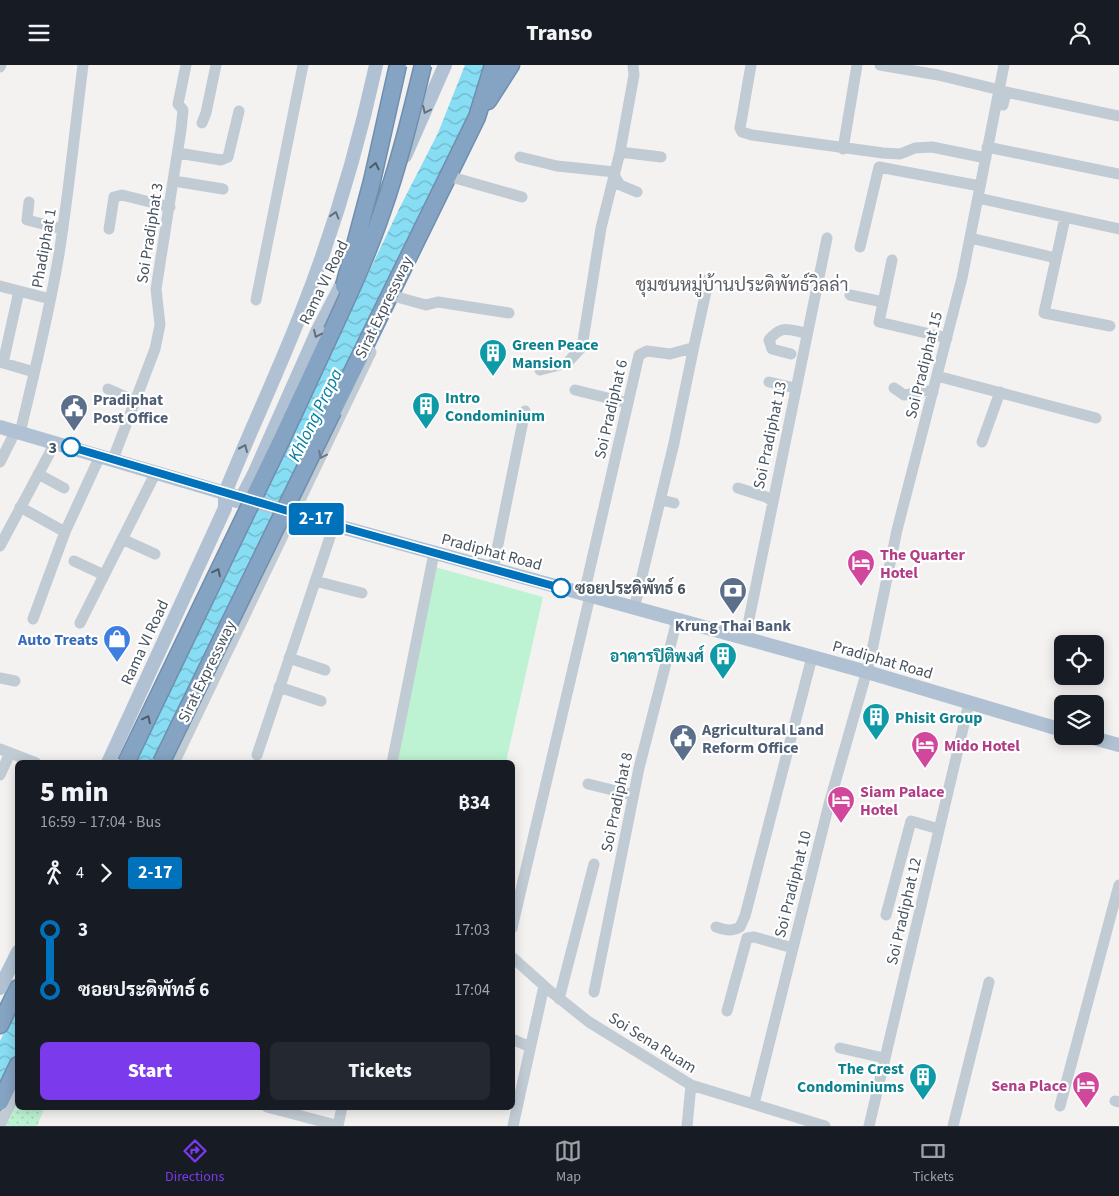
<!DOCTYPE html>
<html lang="en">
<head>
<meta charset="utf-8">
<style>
	:root { --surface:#171b24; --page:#242831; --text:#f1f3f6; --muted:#9ea1a6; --line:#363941; --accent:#7c3aed }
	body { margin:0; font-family:"Source Sans 3",Sarabun,sans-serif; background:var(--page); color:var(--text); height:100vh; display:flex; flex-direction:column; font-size:19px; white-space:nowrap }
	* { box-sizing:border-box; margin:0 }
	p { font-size:16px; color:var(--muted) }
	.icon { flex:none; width:28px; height:28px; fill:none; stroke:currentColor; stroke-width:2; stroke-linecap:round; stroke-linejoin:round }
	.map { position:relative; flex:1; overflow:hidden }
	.panel { position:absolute; left:15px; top:695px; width:500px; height:350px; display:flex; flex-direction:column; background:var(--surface); border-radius:8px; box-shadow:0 2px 12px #0003 }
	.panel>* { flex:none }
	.badge { padding:0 10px; border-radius:4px; font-size:18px; line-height:32px }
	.fabs { position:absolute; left:1054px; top:570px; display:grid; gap:10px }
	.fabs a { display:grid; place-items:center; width:50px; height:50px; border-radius:8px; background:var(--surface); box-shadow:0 2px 12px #0003; font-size:25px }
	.map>.badge { position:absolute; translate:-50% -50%; box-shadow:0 0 0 2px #fff }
	.legs { display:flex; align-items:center; gap:8px; height:55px; padding:0 25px; font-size:16px }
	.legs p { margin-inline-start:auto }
	.head { display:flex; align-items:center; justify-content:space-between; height:85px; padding:0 25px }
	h1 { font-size:28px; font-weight:800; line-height:38px }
	.action { display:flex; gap:10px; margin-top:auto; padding:10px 25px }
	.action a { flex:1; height:58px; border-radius:8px; background:var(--accent); color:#fff; font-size:20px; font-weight:800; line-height:58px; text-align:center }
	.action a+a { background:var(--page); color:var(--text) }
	ul { padding:0 25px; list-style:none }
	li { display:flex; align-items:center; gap:18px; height:60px; font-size:19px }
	li i { display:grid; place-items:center; width:8px; height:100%; margin:0 6px; background:currentColor }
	li i::after { content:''; width:12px; height:12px; margin:-6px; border:4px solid; border-radius:50%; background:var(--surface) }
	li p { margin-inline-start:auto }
	li:first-child i { background:linear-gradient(#0000 50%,currentColor 0) }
	li:last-child i { background:linear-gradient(currentColor 50%,#0000 0) }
	header { display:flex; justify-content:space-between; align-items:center; height:65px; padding:0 25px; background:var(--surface); font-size:22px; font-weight:800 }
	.tabs { display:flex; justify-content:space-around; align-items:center; height:70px; border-top:1px solid var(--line); background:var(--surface); font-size:14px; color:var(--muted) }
	.tabs a { display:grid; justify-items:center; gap:2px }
	.tabs .active { color:var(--accent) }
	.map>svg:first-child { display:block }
	.grass { fill:#bdf3d2 }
	.park { fill:url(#park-dots) }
	.water { fill:url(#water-waves) }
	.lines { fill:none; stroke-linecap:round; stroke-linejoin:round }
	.highway-casing { stroke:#708faf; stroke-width:19 }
	.minor { stroke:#c1cbd4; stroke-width:11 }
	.major { stroke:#afc1d2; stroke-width:14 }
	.highway { stroke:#85a4c3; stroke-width:16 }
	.highway-bridge-casing { stroke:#708faf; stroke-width:19; stroke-linecap:butt }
	.highway-bridge { stroke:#85a4c3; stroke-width:16 }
	.oneway { stroke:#616f7c }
	.oneway2 { stroke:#4d5c6a }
	.oneway3 { stroke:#6c7883 }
	.line-1-casing { stroke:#fff; stroke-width:11 }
	.line-1 { stroke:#0072bc; stroke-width:8 }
	.stop-1-dot { fill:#fff; stroke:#0072bc; stroke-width:2.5 }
	.labels { text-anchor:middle; stroke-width:4.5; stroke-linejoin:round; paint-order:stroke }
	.street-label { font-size:16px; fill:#475460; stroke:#fff }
	.culture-label { font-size:16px; font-weight:bold; fill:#0d838f; stroke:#fff; text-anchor:start }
	.service-label { font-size:16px; font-weight:bold; fill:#4e5e75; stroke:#fff; text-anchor:start }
	.stop-label { font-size:16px; font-weight:bold; fill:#475460; stroke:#fff; text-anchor:end }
	.hotel-label { font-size:16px; font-weight:bold; fill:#b23c85; stroke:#fff; text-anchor:start }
	.shop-label { font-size:16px; font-weight:bold; fill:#366cbe; stroke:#fff; text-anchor:end }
	.neighbourhood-label { font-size:18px; fill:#5d6167; stroke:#fff }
	.water-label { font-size:18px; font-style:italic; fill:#0380a1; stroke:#fff }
</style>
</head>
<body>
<header><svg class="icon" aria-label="menu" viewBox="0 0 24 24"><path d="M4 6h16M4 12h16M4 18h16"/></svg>Transo<svg class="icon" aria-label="person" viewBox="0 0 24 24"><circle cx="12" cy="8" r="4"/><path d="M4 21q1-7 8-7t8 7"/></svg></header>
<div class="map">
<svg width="1119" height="1061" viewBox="0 0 1119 1061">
	<defs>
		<pattern id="park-dots" width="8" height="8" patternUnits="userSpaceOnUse" patternTransform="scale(1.25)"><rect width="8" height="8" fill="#bdf3d2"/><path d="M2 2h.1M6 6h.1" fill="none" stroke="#a4d2b7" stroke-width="1.8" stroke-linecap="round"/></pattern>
		<pattern id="water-waves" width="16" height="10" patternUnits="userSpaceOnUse" patternTransform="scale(1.25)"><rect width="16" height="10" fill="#87ddf3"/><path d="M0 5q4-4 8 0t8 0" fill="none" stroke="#70b6c8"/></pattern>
	</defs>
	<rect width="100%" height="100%" fill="#f4f1f1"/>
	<path class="grass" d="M435,502L543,532L506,697L397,698Z"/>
	<path class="park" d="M17,1038L18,1042L39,1043L44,1044L37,1061H6Z"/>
	<path class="water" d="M465,0H489L459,78L158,697L134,698L399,144L438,68Z
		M17,940V992L0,1028V976Z"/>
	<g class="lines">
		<defs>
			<path id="highway" d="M488,36L511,0
				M333,346L477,52L493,0
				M253,434L281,376L332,266
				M0,960L18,923
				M0,1037L18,1000"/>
		</defs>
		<use href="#highway" class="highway-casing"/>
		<path class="minor" d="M751,0L740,63L742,67L752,70L883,88L900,89L915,83L932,82L986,93
			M880,0L938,10L1000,25
			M0,2L1,0
			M1003,40L1006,27L1119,51
			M202,58L206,48L216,0
			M987,82L1119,109
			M843,84L857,0
			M620,87L661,92
			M178,88L221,95L228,92L239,46
			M520,92L557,101L615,107
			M614,110L620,120L637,127
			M455,113L522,132
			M174,116L223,124
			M978,133L1119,164
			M29,137L27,155L63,164
			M1065,153L1044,248L1110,261
			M109,164L114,132L122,130L170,142
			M970,173L1056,193
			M860,182L879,102L980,121
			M892,195L879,257L947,273
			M0,221L50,234
			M850,230L883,237
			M397,232L426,240L438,237L509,248
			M256,235L303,0
			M791,289L772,284L769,275C782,259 788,265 807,268
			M0,297L34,307
			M3,298L19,226
			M540,305L567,298L582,282L601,163L620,87L634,10L633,0
			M937,311L1096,353
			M769,317L795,323
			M894,323L904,330L916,328L920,325L933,327
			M108,324L135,336
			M575,325L628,338
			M20,368C34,309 49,249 59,189C69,126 75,63 83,0
			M982,377L1000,327
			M113,394L155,284L160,260L156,224L181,65L183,45L178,39L186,0
			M0,397L15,367
			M38,409L64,423
			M738,423L766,432L772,436
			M661,435L674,438
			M20,442L65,467
			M122,474L155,489
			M0,481L55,378
			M74,496L104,510
			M493,504L525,346
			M315,516L362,528
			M584,529L639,290L647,286L670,289L692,283L694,281L709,213
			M634,544L674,378L694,281
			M33,554L65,467L100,391
			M80,558L156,407
			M745,574L827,173
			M289,593L325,605
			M0,613L15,616
			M279,622L321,636
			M0,684L36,698
			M257,690L334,460
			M174,698L371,287
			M392,698L434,488
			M0,710L10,688
			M588,719L633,730
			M886,850L911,756L939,764
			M716,862C726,865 731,867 740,862L745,851L812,592
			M512,863L590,531
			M512,892L550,926L589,957L691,1020L825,1061
			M594,927L639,703L677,555
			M559,934L594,799
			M727,946L747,873L754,872L793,883
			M512,974L530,982
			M840,983L884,993
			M1115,1036L1119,1037
			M754,1039L829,739L870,595L897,465L962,213L1004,0
			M1060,1041L1119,820
			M267,1042L332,1059
			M0,1060L18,1024
			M338,1061L342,1042
			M513,1061L544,921
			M687,1061L691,1020
			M869,1061L969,638
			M953,1061L989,917"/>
		<path class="major" d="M405,91L445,0
			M0,362L334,460L867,607L1062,665
			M236,436L242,432L254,409L317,267L346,211
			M1086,671L1119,680
			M108,698L225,443V428C250,366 279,305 303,243C334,164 358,82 376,0
			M0,923L18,887"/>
		<use href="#highway" class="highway"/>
		<defs>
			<path id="highway-bridge" d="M344,221L372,116L398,0
				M332,266C350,227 368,188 382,147C399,99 411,49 423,0
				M126,698L253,434
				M161,698L333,346"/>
		</defs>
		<use href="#highway-bridge" class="highway-bridge-casing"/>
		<use href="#highway-bridge" class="highway-bridge"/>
	</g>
	<defs><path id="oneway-chevron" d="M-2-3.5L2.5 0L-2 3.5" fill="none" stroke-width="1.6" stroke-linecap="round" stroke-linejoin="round" transform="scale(1.25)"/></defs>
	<g class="oneway">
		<use href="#oneway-chevron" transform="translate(426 45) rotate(115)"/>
		<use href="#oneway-chevron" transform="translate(335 150) rotate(-73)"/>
		<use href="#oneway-chevron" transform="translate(317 269) rotate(115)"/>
		<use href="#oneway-chevron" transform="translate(244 383) rotate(-66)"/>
	</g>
	<g class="oneway2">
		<use href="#oneway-chevron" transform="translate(375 101) rotate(-77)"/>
		<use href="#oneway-chevron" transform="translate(217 507) rotate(-64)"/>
		<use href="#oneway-chevron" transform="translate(147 654) rotate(-64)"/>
	</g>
	<use class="oneway3" href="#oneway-chevron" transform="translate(322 390) rotate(115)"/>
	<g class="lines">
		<defs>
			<path id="line-1" d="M71,382L349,464L561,523"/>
		</defs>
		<use href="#line-1" class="line-1-casing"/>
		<use href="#line-1" class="line-1"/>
	</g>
	<defs>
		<symbol id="building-pin" viewBox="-11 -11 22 30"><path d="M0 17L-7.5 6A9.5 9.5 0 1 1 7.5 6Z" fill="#0f9aa8" stroke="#fff"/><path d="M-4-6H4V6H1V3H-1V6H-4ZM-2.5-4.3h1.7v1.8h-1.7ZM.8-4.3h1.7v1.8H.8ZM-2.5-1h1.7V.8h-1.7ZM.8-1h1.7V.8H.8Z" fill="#fff"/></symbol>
		<symbol id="civic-pin" viewBox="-11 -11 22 30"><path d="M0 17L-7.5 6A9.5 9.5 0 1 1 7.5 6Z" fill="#5c6f8a" stroke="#fff"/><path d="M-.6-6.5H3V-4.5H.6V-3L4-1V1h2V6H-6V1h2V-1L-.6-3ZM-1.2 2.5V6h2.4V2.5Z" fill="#fff"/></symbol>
		<symbol id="hotel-pin" viewBox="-11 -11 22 30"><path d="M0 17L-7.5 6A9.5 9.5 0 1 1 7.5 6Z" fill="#d1479c" stroke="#fff"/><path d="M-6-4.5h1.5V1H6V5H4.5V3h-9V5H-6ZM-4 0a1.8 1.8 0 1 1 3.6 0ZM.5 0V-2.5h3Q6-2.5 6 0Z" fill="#fff"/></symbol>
		<symbol id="bank-pin" viewBox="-11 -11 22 30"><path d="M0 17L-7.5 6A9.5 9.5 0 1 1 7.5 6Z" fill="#5c6f8a" stroke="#fff"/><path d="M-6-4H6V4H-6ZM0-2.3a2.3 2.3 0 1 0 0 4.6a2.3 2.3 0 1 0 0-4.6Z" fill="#fff"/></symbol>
		<symbol id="shop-pin" viewBox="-11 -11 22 30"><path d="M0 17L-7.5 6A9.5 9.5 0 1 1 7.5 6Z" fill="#3f7fe0" stroke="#fff"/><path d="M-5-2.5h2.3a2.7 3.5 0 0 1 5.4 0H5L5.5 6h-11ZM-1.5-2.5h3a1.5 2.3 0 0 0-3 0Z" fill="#fff"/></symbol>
	</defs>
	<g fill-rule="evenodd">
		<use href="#building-pin" x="477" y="272" width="32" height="43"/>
		<use href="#building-pin" x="410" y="325" width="32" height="43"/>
		<use href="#civic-pin" x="58" y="327" width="32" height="43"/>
		<use href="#hotel-pin" x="845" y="482" width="32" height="43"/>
		<use href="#bank-pin" x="717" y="510" width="32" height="43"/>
		<use href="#shop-pin" x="101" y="558" width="32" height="43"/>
		<use href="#building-pin" x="707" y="575" width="32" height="43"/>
		<use href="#building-pin" x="860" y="636" width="32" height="43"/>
		<use href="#civic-pin" x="667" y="657" width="32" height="43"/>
		<use href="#hotel-pin" x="909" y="664" width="32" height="43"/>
		<use href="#hotel-pin" x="825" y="719" width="32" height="43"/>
		<use href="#building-pin" x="907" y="996" width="32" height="43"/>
		<use href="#hotel-pin" x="1070" y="1004" width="32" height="43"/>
	</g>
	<g class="stop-1-dot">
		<circle cx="71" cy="382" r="9"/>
		<circle cx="561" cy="523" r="9"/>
	</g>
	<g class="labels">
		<g class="street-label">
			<text transform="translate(149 168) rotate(-81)" y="6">Soi Pradiphat 3</text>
			<text transform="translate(43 183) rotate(-80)" y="6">Phadiphat 1</text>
			<text transform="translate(323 217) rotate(-64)" y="6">Rama VI Road</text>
			<text transform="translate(383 242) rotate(-64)" y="6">Sirat Expressway</text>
			<text transform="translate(923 300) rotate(-76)" y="6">Soi Pradiphat 15</text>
			<text transform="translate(610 344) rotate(-77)" y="6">Soi Pradiphat 6</text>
			<text transform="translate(769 370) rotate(-78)" y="6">Soi Pradiphat 13</text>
			<text transform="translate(492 486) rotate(15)" y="6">Pradiphat Road</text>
			<text transform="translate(144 577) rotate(-65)" y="6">Rama VI Road</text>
			<text transform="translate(883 594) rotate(16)" y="6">Pradiphat Road</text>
			<text transform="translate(206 606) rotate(-64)" y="6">Sirat Expressway</text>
			<text transform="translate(616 737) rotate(-78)" y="6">Soi Pradiphat 8</text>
			<text transform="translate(792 819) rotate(-76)" y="6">Soi Pradiphat 10</text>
			<text transform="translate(903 846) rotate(-77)" y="6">Soi Pradiphat 12</text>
			<text transform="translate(653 977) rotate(32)" y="6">Soi Sena Ruam</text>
		</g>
		<g class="culture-label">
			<text x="512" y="285">Green Peace<tspan x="512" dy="18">Mansion</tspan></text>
			<text x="445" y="338">Intro<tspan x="445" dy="18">Condominium</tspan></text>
			<text x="704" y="597" text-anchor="end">อาคารปิติพงศ์</text>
			<text x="895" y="658">Phisit Group</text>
			<text x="904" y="1009" text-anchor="end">The Crest<tspan x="904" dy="18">Condominiums</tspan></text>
		</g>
		<g class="service-label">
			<text x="93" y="340">Pradiphat<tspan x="93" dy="18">Post Office</tspan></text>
			<text x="733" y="566" text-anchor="middle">Krung Thai Bank</text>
			<text x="702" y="670">Agricultural Land<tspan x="702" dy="18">Reform Office</tspan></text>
		</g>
		<g class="stop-label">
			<text x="57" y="388">3</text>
			<text x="575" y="529" text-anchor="start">ซอยประดิพัทธ์ 6</text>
		</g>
		<g class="hotel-label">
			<text x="880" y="495">The Quarter<tspan x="880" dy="18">Hotel</tspan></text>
			<text x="944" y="686">Mido Hotel</text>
			<text x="860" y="732">Siam Palace<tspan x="860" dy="18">Hotel</tspan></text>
			<text x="1067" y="1026" text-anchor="end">Sena Place</text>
		</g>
		<g class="shop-label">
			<text x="98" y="580">Auto Treats</text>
		</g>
		<g class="neighbourhood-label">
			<text x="742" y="226">ชุมชนหมู่บ้านประดิพัทธ์วิลล่า</text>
		</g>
		<g class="water-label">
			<text transform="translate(315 350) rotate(-64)" y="6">Khlong Prapa</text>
		</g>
	</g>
</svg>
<div class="fabs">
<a><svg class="icon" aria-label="locate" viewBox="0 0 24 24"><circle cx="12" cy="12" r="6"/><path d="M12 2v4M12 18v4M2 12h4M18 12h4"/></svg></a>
<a><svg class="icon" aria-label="layers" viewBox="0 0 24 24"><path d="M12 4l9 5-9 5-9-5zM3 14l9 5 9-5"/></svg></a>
</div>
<b class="badge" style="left:316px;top:454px;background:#0072bc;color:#fff">2-17</b>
<section class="panel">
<div class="head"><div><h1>5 min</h1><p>16:59 – 17:04 · Bus</p></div><b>฿34</b></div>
<div class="legs"><svg class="icon" aria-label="walk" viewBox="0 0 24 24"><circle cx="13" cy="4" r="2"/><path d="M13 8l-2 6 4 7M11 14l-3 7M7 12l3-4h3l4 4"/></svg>4<svg class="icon" aria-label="forward" viewBox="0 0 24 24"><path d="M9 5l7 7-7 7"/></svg><b class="badge" style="background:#0072bc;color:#fff">2-17</b></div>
<ul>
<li><i style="color:#0072bc"></i><b>3</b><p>17:03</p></li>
<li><i style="color:#0072bc"></i><b>ซอยประดิพัทธ์ 6</b><p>17:04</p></li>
</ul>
<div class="action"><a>Start</a><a>Tickets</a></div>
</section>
</div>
<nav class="tabs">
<a class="active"><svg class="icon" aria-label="directions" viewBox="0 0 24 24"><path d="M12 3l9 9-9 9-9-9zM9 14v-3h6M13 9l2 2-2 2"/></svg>Directions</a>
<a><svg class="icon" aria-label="map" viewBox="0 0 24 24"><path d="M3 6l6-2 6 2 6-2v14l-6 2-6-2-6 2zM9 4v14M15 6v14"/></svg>Map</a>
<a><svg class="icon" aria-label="tickets" viewBox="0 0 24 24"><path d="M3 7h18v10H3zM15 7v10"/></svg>Tickets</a>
</nav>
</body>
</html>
